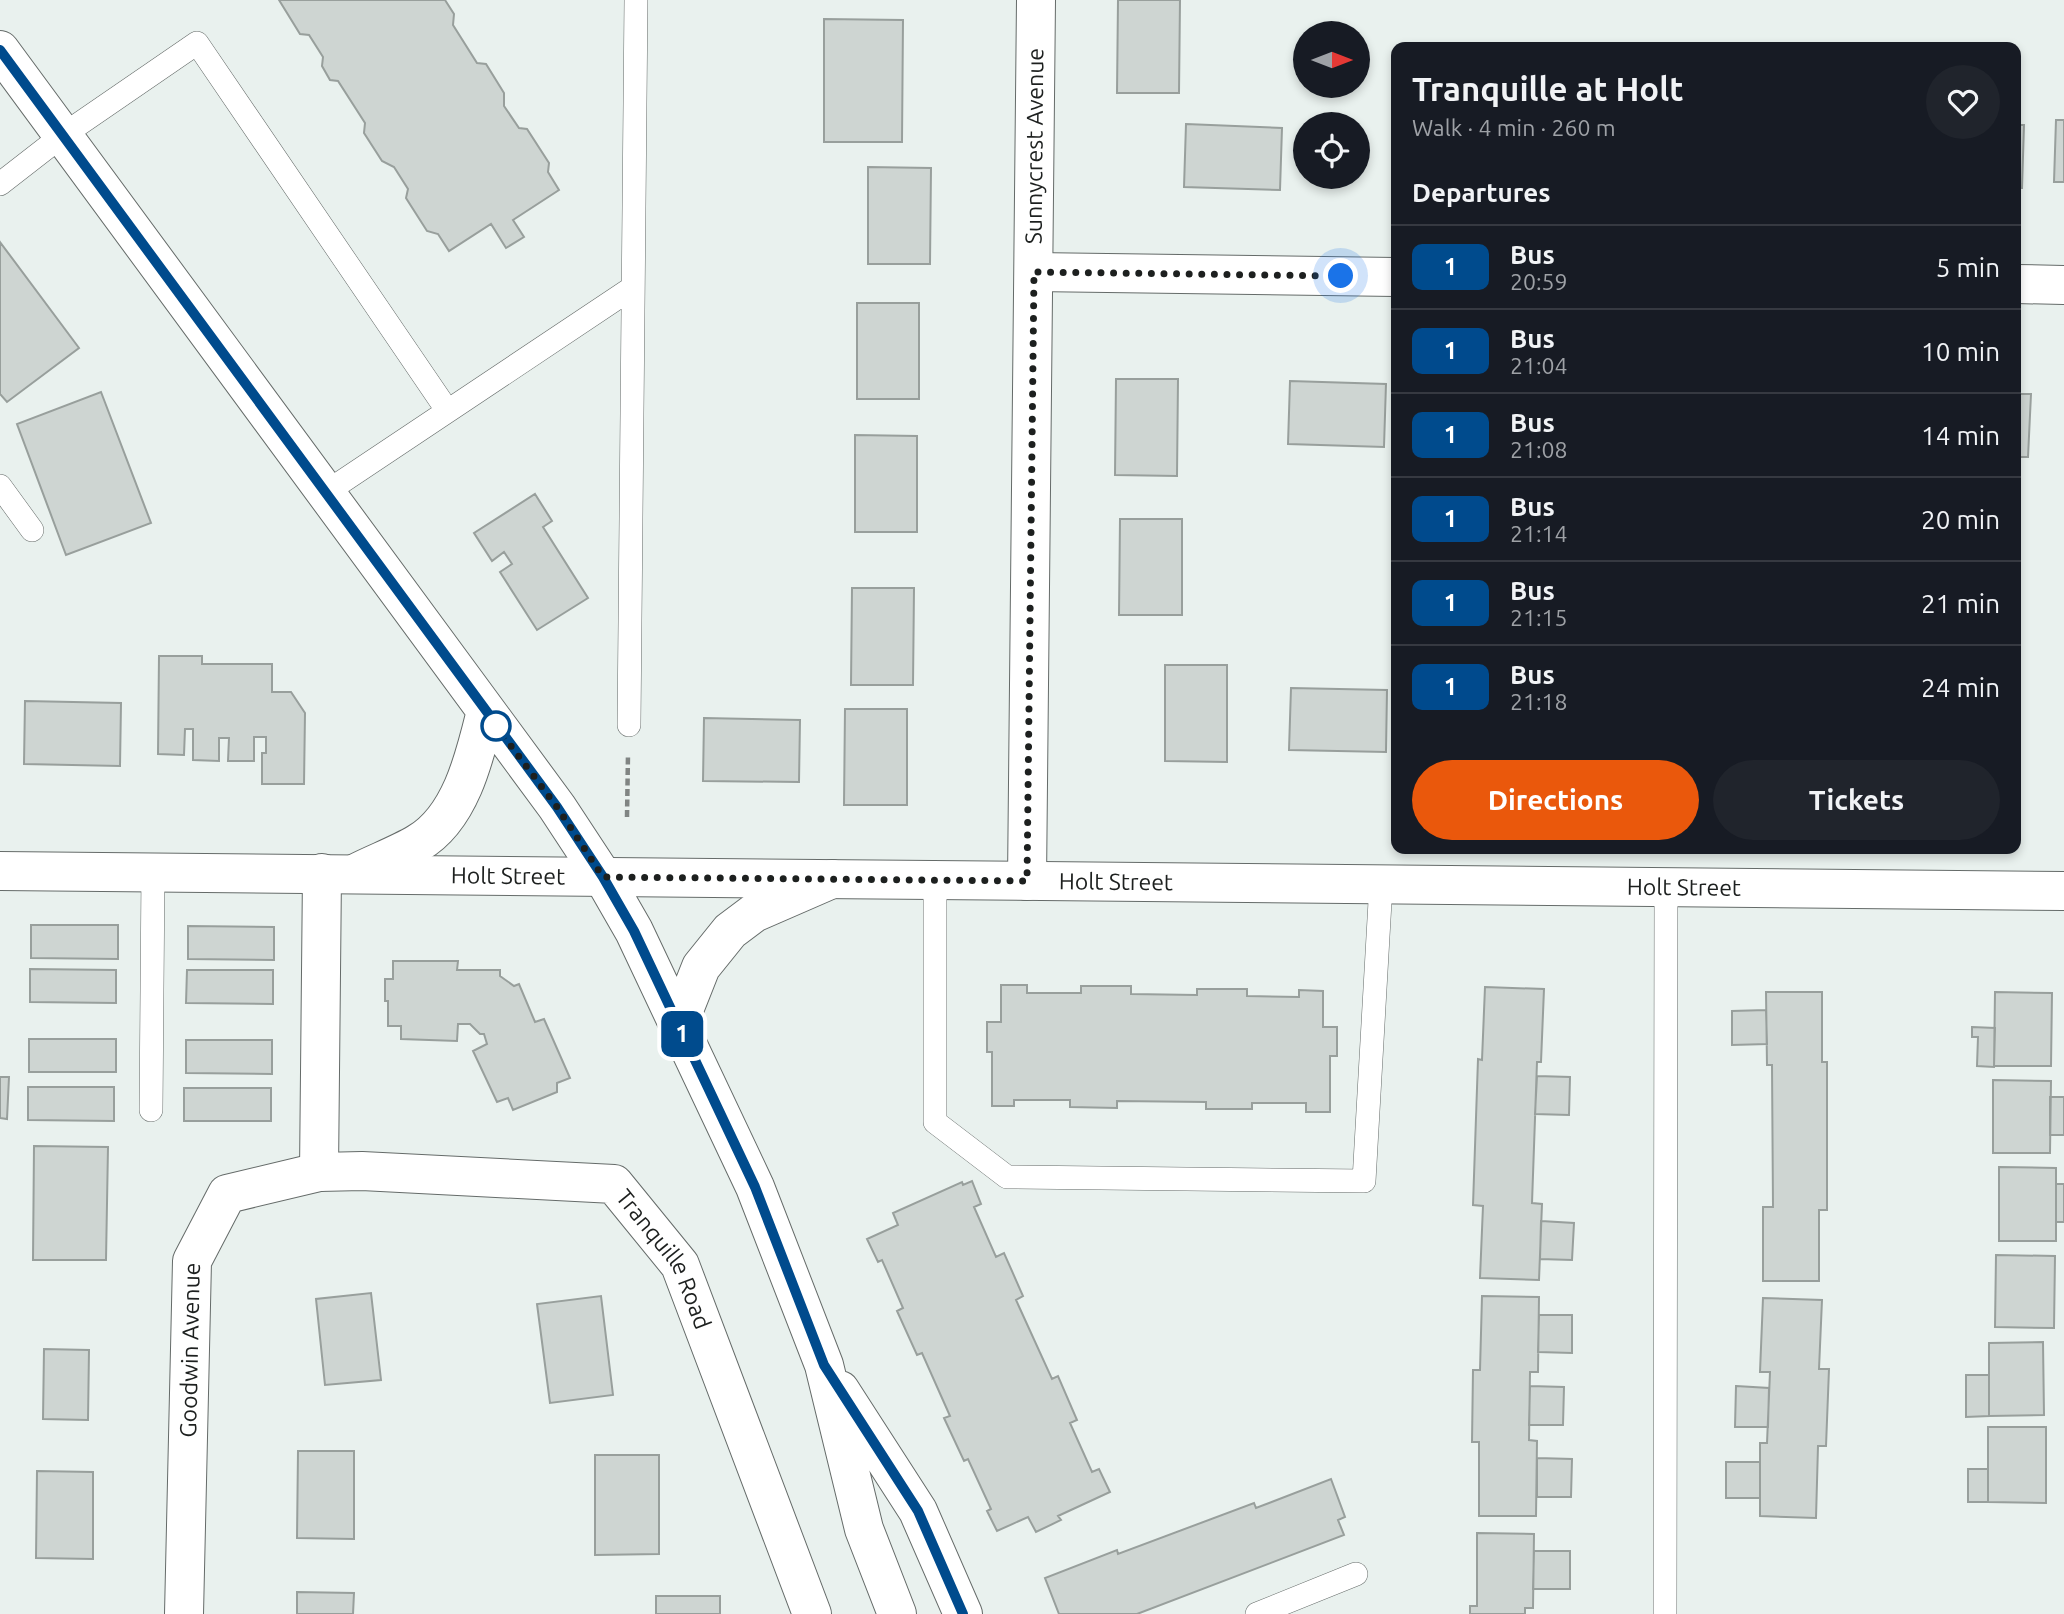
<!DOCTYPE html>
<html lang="en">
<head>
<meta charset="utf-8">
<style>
	:root { --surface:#171b24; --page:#20242c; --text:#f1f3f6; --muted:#9ea1a6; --line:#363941; --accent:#ea580c }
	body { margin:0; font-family:Ubuntu,sans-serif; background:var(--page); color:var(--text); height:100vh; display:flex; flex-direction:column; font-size:26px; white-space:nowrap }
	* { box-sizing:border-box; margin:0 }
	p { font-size:23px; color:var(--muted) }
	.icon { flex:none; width:38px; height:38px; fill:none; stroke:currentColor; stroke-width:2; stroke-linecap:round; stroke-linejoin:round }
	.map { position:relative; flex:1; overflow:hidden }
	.side { position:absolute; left:1391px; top:42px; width:630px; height:812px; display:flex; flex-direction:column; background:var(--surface); border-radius:14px; box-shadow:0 4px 10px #0003 }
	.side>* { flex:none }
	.badge { padding:0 14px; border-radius:10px; font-size:24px; line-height:46px }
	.needle { width:46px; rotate:90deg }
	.tools { position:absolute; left:1293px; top:21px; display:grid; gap:14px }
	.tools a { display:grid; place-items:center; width:77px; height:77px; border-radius:50%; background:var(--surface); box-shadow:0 4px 10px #0003; font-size:35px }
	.you { position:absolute; width:35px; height:35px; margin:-18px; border:5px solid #fff; border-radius:50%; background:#1a73e8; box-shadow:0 0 0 10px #1a73e833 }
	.map>.badge { position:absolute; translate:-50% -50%; box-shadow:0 0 0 4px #fff }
	h2 { padding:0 21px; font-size:26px; line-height:63px }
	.round { display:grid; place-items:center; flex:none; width:74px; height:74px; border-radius:37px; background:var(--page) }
	.headline { display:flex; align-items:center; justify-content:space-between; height:119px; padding:0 21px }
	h1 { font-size:33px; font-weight:600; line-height:52px }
	.button { display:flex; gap:14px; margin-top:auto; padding:14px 21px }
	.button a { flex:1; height:80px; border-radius:42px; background:var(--accent); color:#fff; font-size:28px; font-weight:600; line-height:80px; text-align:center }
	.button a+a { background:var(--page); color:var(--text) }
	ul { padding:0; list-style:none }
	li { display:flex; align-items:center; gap:21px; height:84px; padding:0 21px; border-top:2px solid var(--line) }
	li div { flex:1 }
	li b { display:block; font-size:26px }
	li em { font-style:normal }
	li .badge { min-width:77px; font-weight:700; text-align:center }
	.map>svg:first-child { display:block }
	.building { fill:#ced5d2; stroke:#989f9c; stroke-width:2 }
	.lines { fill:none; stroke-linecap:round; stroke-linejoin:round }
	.service-casing { stroke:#656b69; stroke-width:24 }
	.minor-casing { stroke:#656b69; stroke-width:40 }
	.secondary-casing { stroke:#656b69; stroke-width:40 }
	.path { stroke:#808583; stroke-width:4.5; stroke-dasharray:7 3.5; stroke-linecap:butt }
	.service { stroke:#fff; stroke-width:23 }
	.minor { stroke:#fff; stroke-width:38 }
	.secondary { stroke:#fff; stroke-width:38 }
	.line-casing { stroke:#fff; stroke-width:16 }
	.line { stroke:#004b8d; stroke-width:10 }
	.walk { stroke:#1d201f; stroke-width:7; stroke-dasharray:0 12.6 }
	.stop-dot { fill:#fff; stroke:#004b8d; stroke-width:3.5 }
	.labels { text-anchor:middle; stroke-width:7; stroke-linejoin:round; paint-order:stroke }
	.street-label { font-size:23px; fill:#1d201f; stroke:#fff }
</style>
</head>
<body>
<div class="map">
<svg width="2064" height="1614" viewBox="0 0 2064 1614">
	<rect width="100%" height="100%" fill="#e9f1ee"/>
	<path class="building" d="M279,0H445L454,14L453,25L477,63L486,64L504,93V106L519,128L527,129L549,163L548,172L559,190L513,220L524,237L506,248L491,224L449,251L438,234L427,231L406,198L408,189L394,167L382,161L364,133L365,123L338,81L330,80L322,66L323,57L309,35L300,34Z
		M1118,0H1180L1179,93H1117Z
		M824,19L903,20L902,142H824Z
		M2056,120H2064V182H2054Z
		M1186,124L1282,128L1280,190L1184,187Z
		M2016,125H2024L2022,188H2016Z
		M868,167L931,168L930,264H868Z
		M0,242L79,348L7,402L0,394Z
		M857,303H919V399H857Z
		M1116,379H1178L1177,476L1115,475Z
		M1290,381L1386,384L1384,447L1288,444Z
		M101,392L151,523L66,555L17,424Z
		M2016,394H2031L2028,457H2016Z
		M855,435L917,436V532H855Z
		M535,494L552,521L543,527L588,598L537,630L500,572L512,564L504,552L492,561L474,533Z
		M1120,519H1182V615H1119Z
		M852,588H914L913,685H851Z
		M159,656H202V664H272V692H291L305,713L304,784H262V753H266V737H254V761H228L229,738H219V761L193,760V729H185L184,755L158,754Z
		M1165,665H1227V762L1165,761Z
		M1291,688L1387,690L1386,752L1289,750Z
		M25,701L121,703L120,766L24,764Z
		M845,709H907V805H844Z
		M704,718L800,720L799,782L703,781Z
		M31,925H118V959L31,958Z
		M188,926L274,927V960L188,959Z
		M393,961H458L457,970H500V976L514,986L519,984L535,1022L544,1019L570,1078L557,1083V1092L513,1110L508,1098L497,1102L473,1051L487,1044L484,1034H480L470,1024H458L457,1041L401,1039V1026H388V1001H385V979H393Z
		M30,969L116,970V1003L30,1002Z
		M187,970H273V1004L186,1003Z
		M1001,985H1027V993H1081V986H1131V994L1197,995V989H1247V996L1299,997V990L1323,991V1027H1337V1056H1330V1112H1306V1103H1252V1109H1206V1102L1117,1101V1108L1070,1107V1100H1014V1106H992V1052H987V1022H1001Z
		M1485,987L1544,989L1541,1062H1537L1532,1203L1542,1204L1539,1280L1480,1278L1483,1206L1473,1205L1478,1059L1482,1060Z
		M1766,992H1822V1062H1827V1210H1819V1281H1763V1207H1773L1772,1065H1767Z
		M1995,992L2052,993L2051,1066H1994Z
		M1766,1010L1767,1044L1732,1045V1011Z
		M1972,1027L1995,1028L1994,1067L1977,1066L1978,1037H1972Z
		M29,1039H116V1072H29Z
		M186,1040H272V1074L186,1073Z
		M1537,1076L1570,1077L1569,1115L1535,1114Z
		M0,1077H9L7,1119L0,1118Z
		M1993,1080L2051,1081L2050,1153H1993Z
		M28,1087H114V1121L28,1120Z
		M184,1088H271V1121H184Z
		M2050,1097H2064V1135H2050Z
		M34,1146L108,1147L106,1260H33Z
		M1999,1167L2056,1168V1241H1999Z
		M972,1181L981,1204L974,1207L996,1257L1004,1253L1023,1296L1016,1300L1052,1379L1058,1376L1077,1420L1070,1423L1092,1472L1099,1469L1110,1492L1058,1516L1061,1520L1036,1532L1028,1517L997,1531L987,1511L991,1509L968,1459L964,1461L944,1418L950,1416L922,1353L917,1355L897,1311L903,1308L882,1260L878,1262L867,1239L898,1225L893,1213L962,1182L963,1185Z
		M2056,1184H2064V1222H2056Z
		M1541,1221L1574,1223L1572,1260L1540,1259Z
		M1996,1255L2055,1256L2054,1328L1995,1327Z
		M371,1293L381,1380L325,1385L316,1299Z
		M601,1296L613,1395L550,1403L537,1304Z
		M1482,1296L1539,1297L1538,1372H1530L1529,1440L1537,1441L1536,1516H1479V1442H1472L1473,1370H1480Z
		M1763,1298L1822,1300L1819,1369H1829L1826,1446H1818L1816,1518L1760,1516V1443H1767L1770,1372H1760Z
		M1539,1315H1572V1353L1538,1352Z
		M2043,1342L2044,1415L1989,1416V1343Z
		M44,1349L89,1350L88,1420L43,1419Z
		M1966,1375H1989V1416L1966,1417Z
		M1530,1386L1564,1387L1563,1425H1529Z
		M1736,1386L1769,1388L1768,1427H1735Z
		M1988,1427H2046V1503L1988,1502Z
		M298,1451H354V1539L297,1538Z
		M595,1455H659V1554L595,1555Z
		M1537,1458L1572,1459L1571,1497H1537Z
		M1726,1462H1760V1498H1726Z
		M1968,1469H1988V1502H1968Z
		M37,1471L93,1472V1559L36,1558Z
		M1331,1479L1345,1517L1338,1520L1344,1535L1137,1614H1059L1045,1578L1117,1550L1118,1554L1254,1503L1256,1508Z
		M1477,1533L1534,1534L1533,1608H1525V1614H1470V1606H1477Z
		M1534,1551H1570V1589H1533Z
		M297,1592L354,1593L353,1614H297Z
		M656,1596H720V1614H656Z"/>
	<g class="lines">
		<defs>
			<path id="service" d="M0,184L63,135L197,43L447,410
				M0,486L32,530
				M325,493L632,288
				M629,725L636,0
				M935,880V1122L1007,1177L1364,1181L1381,884
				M151,1110L153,872
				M1257,1614L1356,1574
				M1665,1614L1666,887"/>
			<g id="minor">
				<path d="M1034,272L1396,277"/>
				<path d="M2016,284L2064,285"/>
				<path id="s1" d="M0,871L2064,891"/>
				<path id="s2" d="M1027,881L1036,0"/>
				<path d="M319,1172L322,873"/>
				<path id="s3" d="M184,1614L192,1261L227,1194L319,1172L362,1171L614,1184L680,1265L812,1614"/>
			</g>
			<path id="secondary" d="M0,50L557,807L603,877L634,931L755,1187L824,1365L864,1529L897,1614
				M354,874C375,863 398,855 418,843C461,818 475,756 486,711
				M678,1025L701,967L730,931L754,913L832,879
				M840,1390L918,1511L963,1614"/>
		</defs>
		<use href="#service" class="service-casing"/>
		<use href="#minor" class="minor-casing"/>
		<use href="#secondary" class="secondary-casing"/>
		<path class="path" d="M627,817L628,754"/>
		<use href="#service" class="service"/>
		<use href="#minor" class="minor"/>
		<use href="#secondary" class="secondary"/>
	</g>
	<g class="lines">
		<defs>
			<path id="line" d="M0,50L557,807L603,877L634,931L755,1187L824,1365L918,1511L963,1614"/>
		</defs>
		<use href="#line" class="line-casing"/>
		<use href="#line" class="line"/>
		<path class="walk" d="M496,726L557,807L603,877L1027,881L1034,272L1341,276"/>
	</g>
	<circle class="stop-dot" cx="496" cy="726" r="14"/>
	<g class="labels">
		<g class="street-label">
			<text dy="8" stroke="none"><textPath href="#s2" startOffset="735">Sunnycrest Avenue</textPath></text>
			<text dy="8" stroke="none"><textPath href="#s1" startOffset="508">Holt Street</textPath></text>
			<text dy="8" stroke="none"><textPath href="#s1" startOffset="1116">Holt Street</textPath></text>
			<text dy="8" stroke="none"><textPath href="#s1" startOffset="1684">Holt Street</textPath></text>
			<text dy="8" stroke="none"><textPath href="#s3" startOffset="910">Tranquille Road</textPath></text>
			<text dy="8" stroke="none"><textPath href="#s3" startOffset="264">Goodwin Avenue</textPath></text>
		</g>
	</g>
</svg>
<div class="tools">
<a><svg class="needle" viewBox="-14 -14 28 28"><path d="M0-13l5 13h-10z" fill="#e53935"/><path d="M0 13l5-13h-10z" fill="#9ea1a6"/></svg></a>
<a><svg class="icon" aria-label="locate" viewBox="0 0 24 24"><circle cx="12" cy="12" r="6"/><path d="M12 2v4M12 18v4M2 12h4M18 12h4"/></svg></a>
</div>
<div class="you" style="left:1341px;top:276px"></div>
<b class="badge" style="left:682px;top:1034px;background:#004b8d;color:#fff">1</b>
<section class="side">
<div class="headline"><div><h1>Tranquille at Holt</h1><p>Walk · 4 min · 260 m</p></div><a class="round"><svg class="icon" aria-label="heart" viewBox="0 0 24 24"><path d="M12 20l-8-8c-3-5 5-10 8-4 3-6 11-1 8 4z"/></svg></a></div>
<h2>Departures</h2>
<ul>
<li><span class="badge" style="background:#004b8d;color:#fff">1</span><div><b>Bus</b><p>20:59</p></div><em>5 min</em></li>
<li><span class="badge" style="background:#004a8d;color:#fff">1</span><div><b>Bus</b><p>21:04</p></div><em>10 min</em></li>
<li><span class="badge" style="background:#004b8d;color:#fff">1</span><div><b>Bus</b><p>21:08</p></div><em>14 min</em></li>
<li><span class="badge" style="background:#004a8d;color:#fff">1</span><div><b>Bus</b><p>21:14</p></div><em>20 min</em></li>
<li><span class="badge" style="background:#004b8d;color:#fff">1</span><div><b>Bus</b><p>21:15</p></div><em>21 min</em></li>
<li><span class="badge" style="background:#004a8d;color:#fff">1</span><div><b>Bus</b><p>21:18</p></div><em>24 min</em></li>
</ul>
<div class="button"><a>Directions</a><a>Tickets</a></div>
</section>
</div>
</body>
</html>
